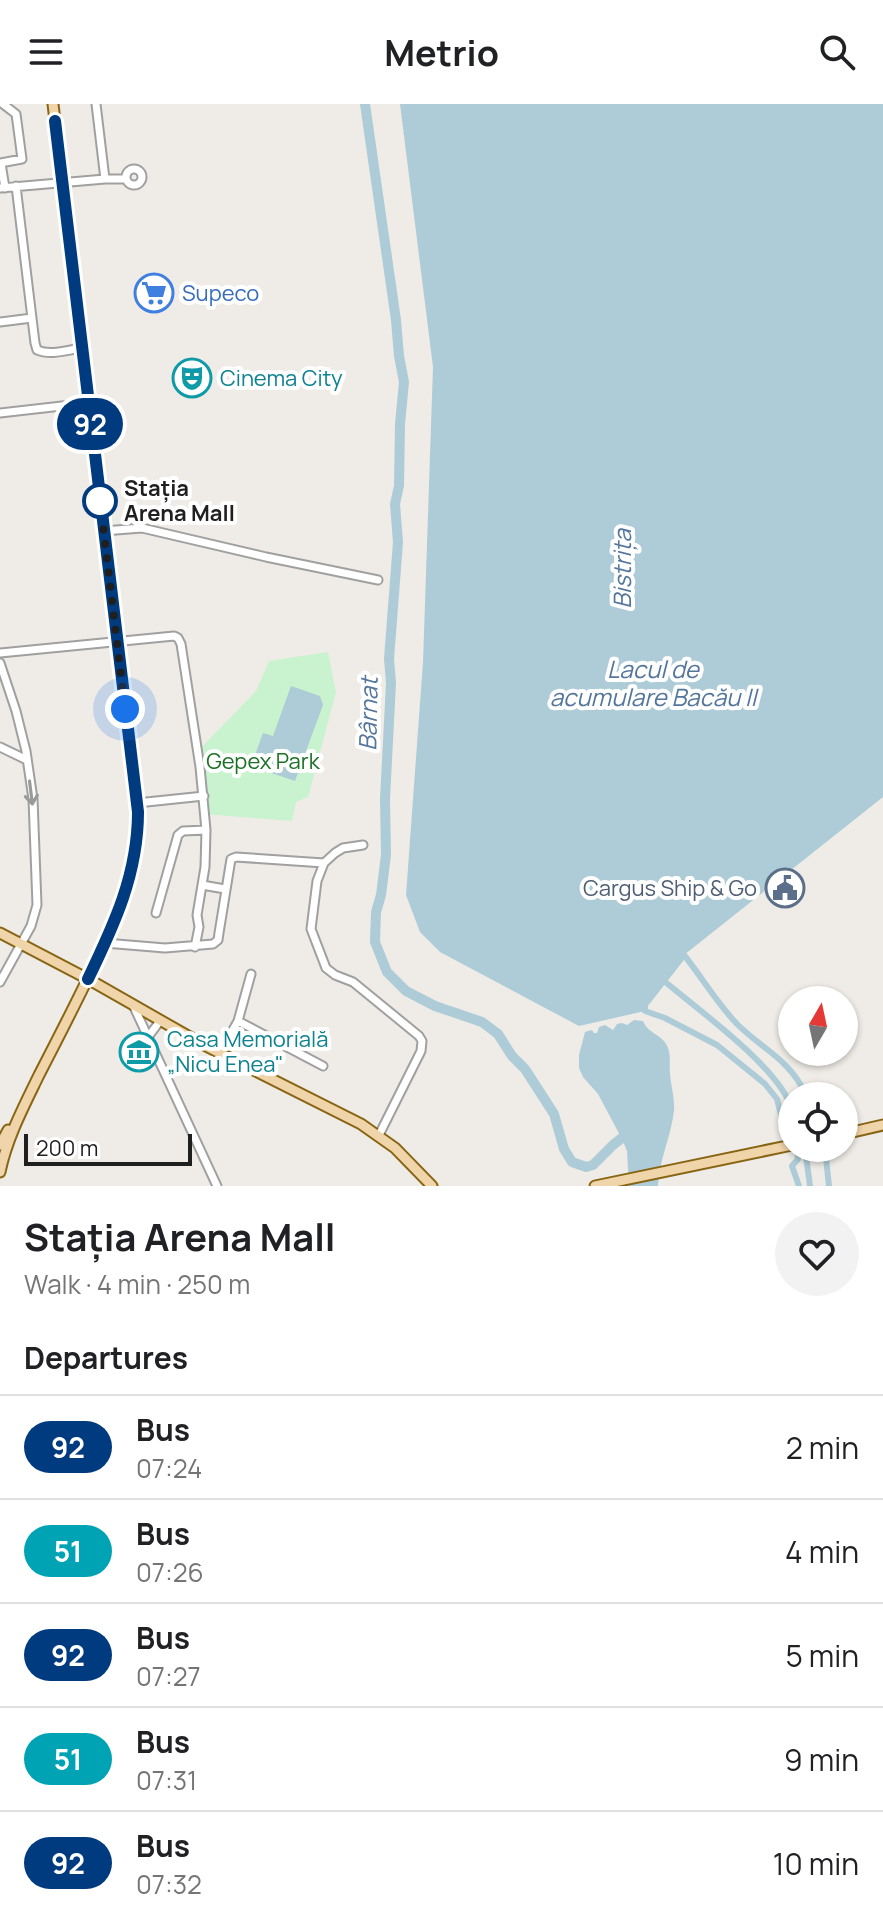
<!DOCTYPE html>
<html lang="en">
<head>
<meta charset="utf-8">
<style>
	:root { --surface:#fff; --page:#f2f2f2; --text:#202124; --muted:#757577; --line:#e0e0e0 }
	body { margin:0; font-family:Manrope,sans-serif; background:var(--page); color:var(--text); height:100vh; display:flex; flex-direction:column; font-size:30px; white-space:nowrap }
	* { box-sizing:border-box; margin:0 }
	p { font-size:26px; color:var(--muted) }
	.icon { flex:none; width:44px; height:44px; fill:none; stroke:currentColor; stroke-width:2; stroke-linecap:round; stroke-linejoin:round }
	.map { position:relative; height:1082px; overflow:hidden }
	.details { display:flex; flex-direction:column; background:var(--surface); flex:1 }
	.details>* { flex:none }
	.badge { padding:0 16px; border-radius:26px; font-size:28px; line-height:52px }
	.needle { width:52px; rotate:9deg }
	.fabs { position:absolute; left:778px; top:882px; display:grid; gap:16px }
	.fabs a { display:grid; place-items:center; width:80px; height:80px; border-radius:50%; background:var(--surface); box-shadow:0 2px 6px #0004; font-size:40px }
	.scale { position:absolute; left:24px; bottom:20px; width:168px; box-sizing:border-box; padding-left:8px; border:4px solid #1f1f1f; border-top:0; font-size:22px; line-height:28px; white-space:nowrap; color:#1f1f1f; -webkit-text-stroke:6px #fff; paint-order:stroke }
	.you { position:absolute; width:40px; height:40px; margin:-20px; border:6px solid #fff; border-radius:50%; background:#1a73e8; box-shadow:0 0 0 12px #1a73e833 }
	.map>.badge { position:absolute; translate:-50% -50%; box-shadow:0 0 0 4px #fff }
	h2 { padding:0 24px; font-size:30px; line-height:72px }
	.round { display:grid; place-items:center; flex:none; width:84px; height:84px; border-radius:42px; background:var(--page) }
	.overview { display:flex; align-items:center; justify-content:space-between; height:136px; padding:0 24px }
	h1 { font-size:38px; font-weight:700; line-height:60px }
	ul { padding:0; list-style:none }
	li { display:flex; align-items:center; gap:24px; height:104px; padding:0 24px; border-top:2px solid var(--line) }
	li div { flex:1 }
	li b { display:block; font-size:30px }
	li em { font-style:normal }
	li .badge { min-width:88px; font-weight:700; text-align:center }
	header { display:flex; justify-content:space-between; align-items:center; height:104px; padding:0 24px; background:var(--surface); font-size:36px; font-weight:700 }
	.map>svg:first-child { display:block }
	.park { fill:#c9f3ce }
	.water { fill:#adccd7 }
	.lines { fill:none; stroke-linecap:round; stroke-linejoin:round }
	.canal { stroke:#adccd7; stroke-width:6 }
	.river { stroke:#adccd7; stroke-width:10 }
	.minor-casing { stroke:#a0a0a0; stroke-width:11 }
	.major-casing { stroke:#886513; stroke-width:13 }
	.minor { stroke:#fff; stroke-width:7 }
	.major { stroke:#f0d4aa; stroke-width:9 }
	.oneway { stroke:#9a9a9a }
	.line-casing { stroke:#fff; stroke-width:18 }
	.line { stroke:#003b80; stroke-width:12 }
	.walk { stroke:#1f1f1f; stroke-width:8; stroke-dasharray:0 14.4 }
	.stop-dot { fill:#fff; stroke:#003b80; stroke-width:4 }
	.labels { text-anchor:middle; stroke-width:8; stroke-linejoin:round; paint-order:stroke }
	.shop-label { font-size:22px; fill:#366cbe; stroke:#fff; text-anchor:start }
	.culture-label { font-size:22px; fill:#0d838f; stroke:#fff; text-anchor:start }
	.stop-label { font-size:22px; font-weight:bold; fill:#1f1f1f; stroke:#fff; text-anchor:start }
	.park-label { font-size:22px; fill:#1a7124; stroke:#fff }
	.service-label { font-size:22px; fill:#4e5e75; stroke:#fff; text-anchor:end }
	.water-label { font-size:24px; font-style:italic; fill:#54769c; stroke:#fff }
</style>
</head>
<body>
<header><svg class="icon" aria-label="menu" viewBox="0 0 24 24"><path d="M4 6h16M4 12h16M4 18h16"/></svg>Metrio<svg class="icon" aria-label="search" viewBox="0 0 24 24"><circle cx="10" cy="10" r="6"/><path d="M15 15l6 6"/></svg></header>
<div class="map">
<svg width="883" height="1082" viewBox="0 0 883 1082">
	<rect width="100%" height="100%" fill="#efece7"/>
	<path class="park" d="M328,548L336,588L308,693L296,698L292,717L203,710L198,647L256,587L269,557Z"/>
	<path class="water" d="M400,0H883V693L684,851L644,901L645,907L579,922L440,848L420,828L406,791L423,558L433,263Z
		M291,582L320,592L323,601L295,677L251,662L263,629L273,632Z
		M634,916L643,917C648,930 664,931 668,944C671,952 669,961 670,970C671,982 675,995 674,1007C671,1033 659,1056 658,1082H629L627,1047L622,1035L598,990L583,973L579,964V951L585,928L592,926L594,929H597L599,923L605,921L613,926L617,920L622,919L627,921Z"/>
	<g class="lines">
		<path class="canal" d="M662,874L663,876C698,906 779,963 792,1005
			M792,1027L784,1023L777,995L765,980L717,941L665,914L645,907V901L684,851C701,872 719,902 738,921C766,948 788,954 807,992
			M797,1044L798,1055L792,1062L799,1082
			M805,1044L810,1082
			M815,1044L819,1052L826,1054L829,1082"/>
		<path class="river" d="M365,0L396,216L399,252L404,278L400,320L399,382L395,400L398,438L389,555L391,579L385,695L386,751L381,791L376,808L375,838L387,868L406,887L435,902L482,918L498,930L512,952L525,965L554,1010L564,1045L572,1058L586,1063L593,1061L613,1041L632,1026"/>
		<defs>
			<path id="minor" d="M0,59L22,55L16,10L3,0
				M1,59L5,84
				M126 73a8 8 0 1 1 16 0a8 8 0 1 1-16 0Z
				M105,75H126
				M16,82L35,239L37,246C51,252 67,246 82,244
				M0,84L105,75L96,0
				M0,218L32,214
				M0,309L88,299
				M103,427L142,424L266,453L378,476
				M0,549L174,532L178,534L181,540L200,663L206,726L205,763L197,811L199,823L195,843
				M0,559L16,607L26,647L33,695L37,801L31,822L0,878
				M0,643L27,656
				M137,699L204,692
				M363,741L343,744L335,749L324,759L317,777L311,825L326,864L335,871L353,878L419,932L422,937L421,947L379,1031
				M202,781L225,785
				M156,809L178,731L183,727L206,726
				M105,839L165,844L213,840L218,836L219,829L231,755L236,753L324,759
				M134,903L217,1082
				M238,917L251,870
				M148,933L160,917
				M220,949L238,917L323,962"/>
			<path id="major" d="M0,829L88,875L202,940L361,1020L395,1044L432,1082
				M844,1030L883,1021
				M0,1041L8,1026
				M0,1068C7,1034 24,1002 39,971C55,940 71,909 86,878C116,818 144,759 136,691L114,519L53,0
				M595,1082L792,1041"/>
		</defs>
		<use href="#minor" class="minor-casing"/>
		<use href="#major" class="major-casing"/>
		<use href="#minor" class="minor"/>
		<use href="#major" class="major"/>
	</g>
	<defs><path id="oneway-shaft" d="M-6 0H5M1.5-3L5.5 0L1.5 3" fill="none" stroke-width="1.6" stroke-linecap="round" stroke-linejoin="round" transform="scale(2)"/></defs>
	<use class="oneway" href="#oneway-shaft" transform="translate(31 689) rotate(83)"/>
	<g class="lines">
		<defs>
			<path id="line" d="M55,17L138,708C138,770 114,821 88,875"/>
		</defs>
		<use href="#line" class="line-casing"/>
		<use href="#line" class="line"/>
		<path class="walk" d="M100,397L125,605"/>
	</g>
	<defs>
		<symbol id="supermarket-ring" viewBox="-11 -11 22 22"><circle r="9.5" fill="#fff" stroke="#3f7fe0" stroke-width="1.5"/><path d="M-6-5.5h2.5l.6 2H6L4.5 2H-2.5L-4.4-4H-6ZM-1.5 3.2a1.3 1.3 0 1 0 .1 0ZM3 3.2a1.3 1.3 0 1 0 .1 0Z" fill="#3f7fe0"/></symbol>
		<symbol id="theatre-ring" viewBox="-11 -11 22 22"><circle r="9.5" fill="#fff" stroke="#0f9aa8" stroke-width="1.5"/><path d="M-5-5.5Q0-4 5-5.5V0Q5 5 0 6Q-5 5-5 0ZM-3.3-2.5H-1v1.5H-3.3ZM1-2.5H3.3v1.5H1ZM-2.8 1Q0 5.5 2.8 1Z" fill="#0f9aa8"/></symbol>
		<symbol id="civic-ring" viewBox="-11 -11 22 22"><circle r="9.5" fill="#fff" stroke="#5c6f8a" stroke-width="1.5"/><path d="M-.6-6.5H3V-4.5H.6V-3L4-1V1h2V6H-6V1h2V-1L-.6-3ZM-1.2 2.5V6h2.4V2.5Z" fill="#5c6f8a"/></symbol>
		<symbol id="museum-ring" viewBox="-11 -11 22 22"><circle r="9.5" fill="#fff" stroke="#0f9aa8" stroke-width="1.5"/><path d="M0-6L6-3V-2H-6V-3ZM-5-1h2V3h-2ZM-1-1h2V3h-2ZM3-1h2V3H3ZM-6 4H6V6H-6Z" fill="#0f9aa8"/></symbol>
	</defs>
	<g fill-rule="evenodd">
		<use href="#supermarket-ring" x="132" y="167" width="44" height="44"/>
		<use href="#theatre-ring" x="170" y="252" width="44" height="44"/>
		<use href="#civic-ring" x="763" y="762" width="44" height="44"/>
		<use href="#museum-ring" x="117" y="926" width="44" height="44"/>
	</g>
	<circle class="stop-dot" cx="100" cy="397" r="16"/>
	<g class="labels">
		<g class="shop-label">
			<text x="182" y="197">Supeco</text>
		</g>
		<g class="culture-label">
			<text x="220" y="282">Cinema City</text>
			<text x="167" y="943">Casa Memorială<tspan x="167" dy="25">„Nicu Enea"</tspan></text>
		</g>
		<g class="stop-label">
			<text x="124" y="392">Stația<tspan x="124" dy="25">Arena Mall</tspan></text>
		</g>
		<g class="park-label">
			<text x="263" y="665">Gepex Park</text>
		</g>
		<g class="service-label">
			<text x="757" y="792">Cargus Ship &amp; Go</text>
		</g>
		<g class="water-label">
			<text transform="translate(623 465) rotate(-90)" y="8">Bistrița</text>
			<text x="653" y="574">Lacul de<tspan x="653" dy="28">acumulare Bacău II</tspan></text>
			<text transform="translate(369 610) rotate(-89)" y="8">Bârnat</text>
		</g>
	</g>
</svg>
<div class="fabs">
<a><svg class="needle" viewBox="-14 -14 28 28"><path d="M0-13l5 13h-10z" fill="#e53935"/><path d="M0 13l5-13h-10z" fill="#757577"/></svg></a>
<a><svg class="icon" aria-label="locate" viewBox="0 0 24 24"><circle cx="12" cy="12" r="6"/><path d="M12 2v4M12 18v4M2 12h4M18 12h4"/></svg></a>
</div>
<div class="scale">200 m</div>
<div class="you" style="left:125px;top:605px"></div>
<b class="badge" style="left:90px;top:320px;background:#003b80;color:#fff">92</b>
</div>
<section class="details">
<div class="overview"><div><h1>Stația Arena Mall</h1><p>Walk · 4 min · 250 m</p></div><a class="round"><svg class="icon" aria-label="heart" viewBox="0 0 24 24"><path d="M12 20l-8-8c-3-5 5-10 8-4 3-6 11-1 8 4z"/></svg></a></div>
<h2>Departures</h2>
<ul>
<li><span class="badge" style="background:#003b80;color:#fff">92</span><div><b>Bus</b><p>07:24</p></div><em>2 min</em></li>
<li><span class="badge" style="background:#00a3b4;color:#fff">51</span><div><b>Bus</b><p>07:26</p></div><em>4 min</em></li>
<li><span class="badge" style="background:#003b80;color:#fff">92</span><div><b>Bus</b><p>07:27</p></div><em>5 min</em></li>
<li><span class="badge" style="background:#00a3b4;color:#fff">51</span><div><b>Bus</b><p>07:31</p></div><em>9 min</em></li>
<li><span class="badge" style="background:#003b80;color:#fff">92</span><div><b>Bus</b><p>07:32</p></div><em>10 min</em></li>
</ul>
</section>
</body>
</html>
